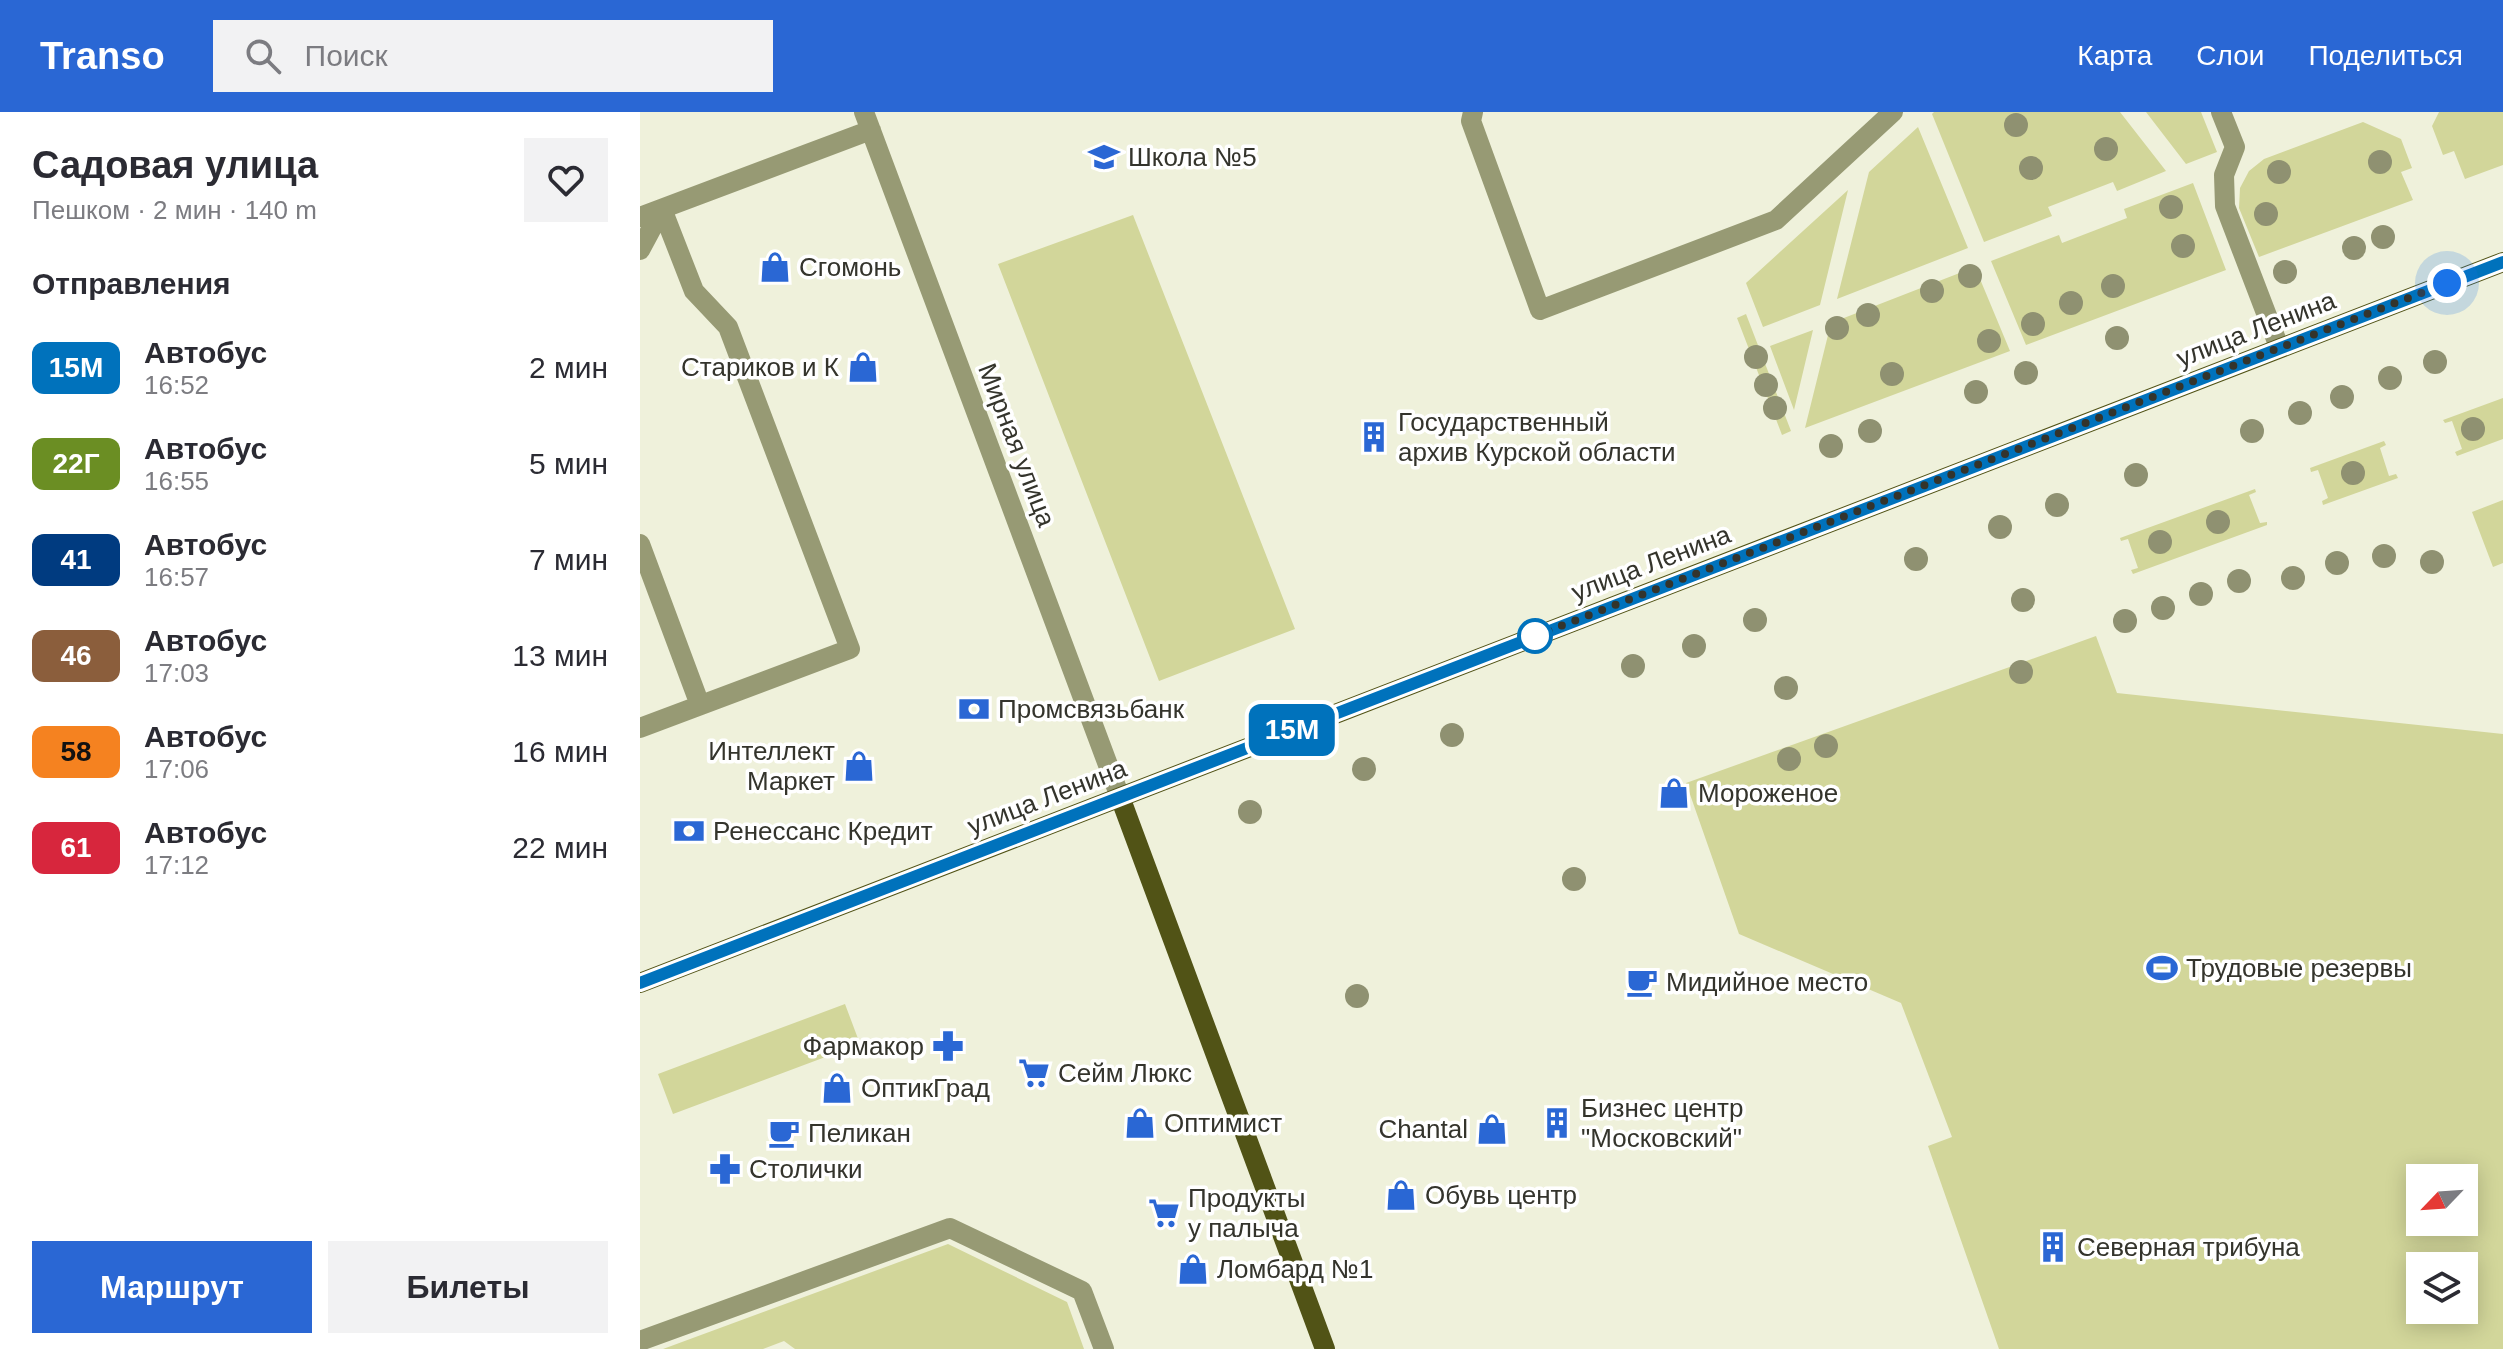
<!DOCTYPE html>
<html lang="ru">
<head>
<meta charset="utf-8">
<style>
	:root { --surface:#fff; --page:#f2f2f3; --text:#2b2b33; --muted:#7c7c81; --accent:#2a67d4 }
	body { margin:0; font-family:Helvetica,sans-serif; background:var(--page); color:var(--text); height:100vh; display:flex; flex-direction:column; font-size:30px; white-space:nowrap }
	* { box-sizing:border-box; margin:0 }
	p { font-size:26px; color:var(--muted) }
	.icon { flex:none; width:44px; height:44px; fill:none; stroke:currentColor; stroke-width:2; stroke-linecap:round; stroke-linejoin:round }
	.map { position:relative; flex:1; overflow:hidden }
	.panel { display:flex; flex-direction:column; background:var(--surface); width:640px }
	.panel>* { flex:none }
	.badge { padding:0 16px; border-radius:12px; font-size:28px; line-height:52px }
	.needle { width:52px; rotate:245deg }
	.controls { position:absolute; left:1766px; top:1052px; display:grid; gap:16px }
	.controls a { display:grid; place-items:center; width:72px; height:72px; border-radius:0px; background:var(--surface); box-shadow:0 4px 20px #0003; font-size:40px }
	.you { position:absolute; width:40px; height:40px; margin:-20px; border:6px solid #fff; border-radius:50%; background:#1a73e8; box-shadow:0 0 0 12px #1a73e833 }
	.map>.badge { position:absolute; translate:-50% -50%; box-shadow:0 0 0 4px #fff }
	h2 { padding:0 32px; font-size:30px; line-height:72px }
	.round { display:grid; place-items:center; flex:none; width:84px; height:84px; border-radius:0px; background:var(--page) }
	.headline { display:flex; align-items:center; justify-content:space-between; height:136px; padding:0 32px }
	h1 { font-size:38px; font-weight:800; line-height:60px }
	.button { display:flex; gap:16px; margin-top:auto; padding:16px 32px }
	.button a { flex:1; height:92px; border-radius:0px; background:var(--accent); color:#fff; font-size:32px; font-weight:800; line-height:92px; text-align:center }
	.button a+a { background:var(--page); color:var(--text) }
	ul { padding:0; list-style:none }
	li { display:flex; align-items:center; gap:24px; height:96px; padding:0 32px }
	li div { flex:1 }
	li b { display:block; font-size:30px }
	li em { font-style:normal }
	li .badge { min-width:88px; font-weight:700; text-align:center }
	header { display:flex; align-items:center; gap:48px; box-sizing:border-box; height:112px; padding:0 40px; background:var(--accent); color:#fff }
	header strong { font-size:38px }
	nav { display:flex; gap:44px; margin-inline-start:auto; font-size:28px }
	.search { width:560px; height:72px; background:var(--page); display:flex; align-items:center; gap:20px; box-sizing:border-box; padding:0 28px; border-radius:0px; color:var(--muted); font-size:30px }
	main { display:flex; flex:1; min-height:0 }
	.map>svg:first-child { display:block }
	.green { fill:#d2d69a; fill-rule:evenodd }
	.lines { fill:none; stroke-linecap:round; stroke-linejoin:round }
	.minor { stroke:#979a74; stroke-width:20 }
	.major { stroke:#515316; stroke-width:20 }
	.tree { fill:#8f9171 }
	.line-casing { stroke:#fff; stroke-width:18 }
	.line { stroke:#0072bc; stroke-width:12 }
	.walk { stroke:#34342c; stroke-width:8; stroke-dasharray:0 14.4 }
	.stop-dot { fill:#fff; stroke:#0072bc; stroke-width:4 }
	.labels { text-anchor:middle; stroke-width:7; stroke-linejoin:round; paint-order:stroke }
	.poi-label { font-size:26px; fill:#34342c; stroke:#fff; text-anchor:start }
	.street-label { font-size:26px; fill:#34342c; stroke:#fff }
</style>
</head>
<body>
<header>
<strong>Transo</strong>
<div class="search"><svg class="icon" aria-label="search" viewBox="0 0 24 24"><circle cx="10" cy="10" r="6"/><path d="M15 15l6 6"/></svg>Поиск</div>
<nav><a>Карта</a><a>Слои</a><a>Поделиться</a></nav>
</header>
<main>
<section class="panel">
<div class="headline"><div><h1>Садовая улица</h1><p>Пешком · 2 мин · 140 m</p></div><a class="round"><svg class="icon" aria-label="heart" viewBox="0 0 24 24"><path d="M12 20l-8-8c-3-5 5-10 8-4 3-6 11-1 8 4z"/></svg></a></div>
<h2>Отправления</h2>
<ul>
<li><span class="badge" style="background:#0072bc;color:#fff">15М</span><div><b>Автобус</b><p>16:52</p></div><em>2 мин</em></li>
<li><span class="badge" style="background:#6b8e23;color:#fff">22Г</span><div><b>Автобус</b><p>16:55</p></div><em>5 мин</em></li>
<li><span class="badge" style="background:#003b80;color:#fff">41</span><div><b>Автобус</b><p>16:57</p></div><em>7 мин</em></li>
<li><span class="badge" style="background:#8b5e3c;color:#fff">46</span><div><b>Автобус</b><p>17:03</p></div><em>13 мин</em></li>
<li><span class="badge" style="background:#f58220;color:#111">58</span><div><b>Автобус</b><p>17:06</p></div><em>16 мин</em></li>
<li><span class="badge" style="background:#d7263d;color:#fff">61</span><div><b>Автобус</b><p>17:12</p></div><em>22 мин</em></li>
</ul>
<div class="button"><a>Маршрут</a><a>Билеты</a></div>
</section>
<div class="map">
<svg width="1863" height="1237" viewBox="0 0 1863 1237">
	<rect width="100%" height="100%" fill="#eff1db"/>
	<path class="green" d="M1294,0H1480L1526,59L1477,79L1473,70L1408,95L1412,104L1344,130L1292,2Z
		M1506,0H1561L1577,40L1546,52Z
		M1799,0H1863V53L1825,67L1814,39L1803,43L1792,14Z
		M1723,10L1761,27L1772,56L1761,60L1773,88L1619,145L1599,96L1600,76L1609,59L1624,47Z
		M1278,15L1328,136L1197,187L1229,60Z
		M1553,71L1586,158L1386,233L1351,149L1419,123L1422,131L1487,106L1484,97Z
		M1208,78L1180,193L1123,215L1106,171Z
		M493,103L655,517L519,569L358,152Z
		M1335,155L1370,239L1165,316L1191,211Z
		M1106,202L1151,319L1142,323L1097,206Z
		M1173,218L1154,298L1130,234Z
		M1863,286V327L1817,344L1815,340L1822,337L1812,309L1805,311L1803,308Z
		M1744,329L1746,333L1740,336L1749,364L1756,362L1758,366L1683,393L1682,389L1688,386L1678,358L1671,360L1670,356Z
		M1615,377L1616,380L1609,383L1620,411L1627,410V413L1493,462L1491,458L1498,456L1488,427L1481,429L1480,426Z
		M1863,388V451L1853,455L1832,400Z
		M1456,524L1477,581L1863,622V1237H1359L1288,1034L1312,1025L1261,891L1099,822L1046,671ZM1780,1066H1824V1110H1780ZM1780,1154H1824V1198H1780Z
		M205,892L220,932L33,1002L18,962Z
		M308,1132L427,1190L444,1237H155L144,1229L123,1237H23Z"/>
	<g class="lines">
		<path class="minor" d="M224,0L480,685
			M833,0L831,9L900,198L1136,108L1253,0
			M1581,0L1595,35L1584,63L1585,94L1639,235
			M0,105L231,18
			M0,138L22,97
			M0,432L60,593
			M0,616L210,537L88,215L54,179L22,97
			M0,1229L310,1116L442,1179L464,1237"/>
		<path class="major" d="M480,685L685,1237
			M0,871L1863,150"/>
	</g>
	<g class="tree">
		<circle cx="1376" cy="13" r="12"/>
		<circle cx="1466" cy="37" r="12"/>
		<circle cx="1740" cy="50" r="12"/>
		<circle cx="1391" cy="56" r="12"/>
		<circle cx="1639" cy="60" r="12"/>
		<circle cx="1531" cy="95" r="12"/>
		<circle cx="1626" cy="102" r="12"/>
		<circle cx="1743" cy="125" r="12"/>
		<circle cx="1543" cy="134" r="12"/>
		<circle cx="1714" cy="136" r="12"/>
		<circle cx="1645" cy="160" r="12"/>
		<circle cx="1330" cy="164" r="12"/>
		<circle cx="1473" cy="174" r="12"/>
		<circle cx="1292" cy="179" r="12"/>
		<circle cx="1431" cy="191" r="12"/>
		<circle cx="1228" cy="203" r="12"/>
		<circle cx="1393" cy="212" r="12"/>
		<circle cx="1197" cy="216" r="12"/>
		<circle cx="1477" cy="226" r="12"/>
		<circle cx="1349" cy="229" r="12"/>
		<circle cx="1116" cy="245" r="12"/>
		<circle cx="1795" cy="250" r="12"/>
		<circle cx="1386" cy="261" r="12"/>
		<circle cx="1252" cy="262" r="12"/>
		<circle cx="1750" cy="266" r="12"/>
		<circle cx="1126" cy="273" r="12"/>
		<circle cx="1336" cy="280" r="12"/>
		<circle cx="1702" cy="285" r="12"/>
		<circle cx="1135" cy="296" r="12"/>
		<circle cx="1660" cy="301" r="12"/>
		<circle cx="1833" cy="317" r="12"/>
		<circle cx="1230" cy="319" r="12"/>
		<circle cx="1612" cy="319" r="12"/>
		<circle cx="1191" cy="334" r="12"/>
		<circle cx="1713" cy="361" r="12"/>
		<circle cx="1496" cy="363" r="12"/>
		<circle cx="1417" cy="393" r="12"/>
		<circle cx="1578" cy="410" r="12"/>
		<circle cx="1360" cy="415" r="12"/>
		<circle cx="1520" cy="430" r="12"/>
		<circle cx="1744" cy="444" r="12"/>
		<circle cx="1276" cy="447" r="12"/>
		<circle cx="1792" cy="450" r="12"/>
		<circle cx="1697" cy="451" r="12"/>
		<circle cx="1653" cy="466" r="12"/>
		<circle cx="1599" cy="469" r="12"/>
		<circle cx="1561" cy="482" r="12"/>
		<circle cx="1383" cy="488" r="12"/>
		<circle cx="1523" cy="496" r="12"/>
		<circle cx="1115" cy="508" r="12"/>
		<circle cx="1485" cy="509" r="12"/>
		<circle cx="1054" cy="534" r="12"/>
		<circle cx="993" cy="554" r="12"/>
		<circle cx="1381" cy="560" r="12"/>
		<circle cx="1146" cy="576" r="12"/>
		<circle cx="812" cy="623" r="12"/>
		<circle cx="1186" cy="634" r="12"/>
		<circle cx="1149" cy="647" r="12"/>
		<circle cx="724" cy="657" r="12"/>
		<circle cx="610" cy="700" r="12"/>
		<circle cx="934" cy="767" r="12"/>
		<circle cx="717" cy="884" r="12"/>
	</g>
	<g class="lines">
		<defs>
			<path id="line" d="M0,871L1863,150"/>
		</defs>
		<use href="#line" class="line-casing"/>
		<use href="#line" class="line"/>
		<path class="walk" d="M895,524L1807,171"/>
	</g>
	<defs>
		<symbol id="school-bare" viewBox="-9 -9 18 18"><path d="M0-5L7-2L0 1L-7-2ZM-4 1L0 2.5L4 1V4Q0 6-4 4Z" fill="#2a67d4" stroke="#fff" stroke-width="2.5" paint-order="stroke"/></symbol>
		<symbol id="shop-bare" viewBox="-9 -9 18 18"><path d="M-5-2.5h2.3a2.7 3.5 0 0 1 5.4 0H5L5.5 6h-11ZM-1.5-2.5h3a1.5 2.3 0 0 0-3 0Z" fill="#2a67d4" stroke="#fff" stroke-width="2.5" paint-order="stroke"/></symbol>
		<symbol id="building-bare" viewBox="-9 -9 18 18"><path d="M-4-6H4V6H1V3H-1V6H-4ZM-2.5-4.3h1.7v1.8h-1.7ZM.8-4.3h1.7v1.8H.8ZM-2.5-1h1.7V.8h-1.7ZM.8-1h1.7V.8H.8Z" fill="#2a67d4" stroke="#fff" stroke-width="2.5" paint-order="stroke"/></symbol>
		<symbol id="bank-bare" viewBox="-9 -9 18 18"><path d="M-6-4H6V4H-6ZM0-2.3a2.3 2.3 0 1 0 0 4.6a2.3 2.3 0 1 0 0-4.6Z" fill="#2a67d4" stroke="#fff" stroke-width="2.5" paint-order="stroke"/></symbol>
		<symbol id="stadium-bare" viewBox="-9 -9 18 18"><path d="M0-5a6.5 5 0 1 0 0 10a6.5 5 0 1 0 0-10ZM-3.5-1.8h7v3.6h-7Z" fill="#2a67d4" stroke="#fff" stroke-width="2.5" paint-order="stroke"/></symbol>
		<symbol id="cafe-bare" viewBox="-9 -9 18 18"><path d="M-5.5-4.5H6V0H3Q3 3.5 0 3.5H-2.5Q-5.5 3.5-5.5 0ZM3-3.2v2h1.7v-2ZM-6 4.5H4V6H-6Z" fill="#2a67d4" stroke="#fff" stroke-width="2.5" paint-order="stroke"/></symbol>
		<symbol id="pharmacy-bare" viewBox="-9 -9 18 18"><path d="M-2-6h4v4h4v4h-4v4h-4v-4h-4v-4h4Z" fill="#2a67d4" stroke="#fff" stroke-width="2.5" paint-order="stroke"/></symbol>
		<symbol id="supermarket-bare" viewBox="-9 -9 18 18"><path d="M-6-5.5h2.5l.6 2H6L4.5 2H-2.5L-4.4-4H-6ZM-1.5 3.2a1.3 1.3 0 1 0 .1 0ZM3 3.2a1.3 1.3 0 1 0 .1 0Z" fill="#2a67d4" stroke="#fff" stroke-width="2.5" paint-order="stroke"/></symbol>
	</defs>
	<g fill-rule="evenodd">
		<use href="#school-bare" x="442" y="23" width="44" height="44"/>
		<use href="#shop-bare" x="113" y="133" width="44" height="44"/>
		<use href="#shop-bare" x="201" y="233" width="44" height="44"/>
		<use href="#building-bare" x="712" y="303" width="44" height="44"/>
		<use href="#bank-bare" x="312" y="575" width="44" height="44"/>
		<use href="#shop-bare" x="197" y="632" width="44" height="44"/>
		<use href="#shop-bare" x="1012" y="659" width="44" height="44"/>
		<use href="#bank-bare" x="27" y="697" width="44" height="44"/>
		<use href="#stadium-bare" x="1500" y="834" width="44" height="44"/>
		<use href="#cafe-bare" x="980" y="848" width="44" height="44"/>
		<use href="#pharmacy-bare" x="286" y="912" width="44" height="44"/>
		<use href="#supermarket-bare" x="372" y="939" width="44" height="44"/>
		<use href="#shop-bare" x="175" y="954" width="44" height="44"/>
		<use href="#shop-bare" x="478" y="989" width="44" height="44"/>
		<use href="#building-bare" x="895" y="989" width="44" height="44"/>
		<use href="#shop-bare" x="830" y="995" width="44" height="44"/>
		<use href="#cafe-bare" x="122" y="999" width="44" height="44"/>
		<use href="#pharmacy-bare" x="63" y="1035" width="44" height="44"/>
		<use href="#shop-bare" x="739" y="1061" width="44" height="44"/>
		<use href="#supermarket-bare" x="502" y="1079" width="44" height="44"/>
		<use href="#building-bare" x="1391" y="1113" width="44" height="44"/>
		<use href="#shop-bare" x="531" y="1135" width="44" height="44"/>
	</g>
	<circle class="stop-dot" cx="895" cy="524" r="16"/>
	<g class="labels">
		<g class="poi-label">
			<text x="488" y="54">Школа №5</text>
			<text x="159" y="164">Сгомонь</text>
			<text x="199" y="264" text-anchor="end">Стариков и К</text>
			<text x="758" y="319">Государственный<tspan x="758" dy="30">архив Курской области</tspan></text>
			<text x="358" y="606">Промсвязьбанк</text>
			<text x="195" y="648" text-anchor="end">Интеллект<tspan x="195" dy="30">Маркет</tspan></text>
			<text x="1058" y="690">Мороженое</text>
			<text x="73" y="728">Ренессанс Кредит</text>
			<text x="1546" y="865">Трудовые резервы</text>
			<text x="1026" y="879">Мидийное место</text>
			<text x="284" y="943" text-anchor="end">Фармакор</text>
			<text x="418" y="970">Сейм Люкс</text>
			<text x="221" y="985">ОптикГрад</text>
			<text x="941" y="1005">Бизнес центр<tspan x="941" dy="30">"Московский"</tspan></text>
			<text x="524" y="1020">Оптимист</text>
			<text x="828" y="1026" text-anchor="end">Chantal</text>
			<text x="168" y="1030">Пеликан</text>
			<text x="109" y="1066">Столички</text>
			<text x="785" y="1092">Обувь центр</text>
			<text x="548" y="1095">Продукты<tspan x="548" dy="30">у палыча</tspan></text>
			<text x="1437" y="1144">Северная трибуна</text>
			<text x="577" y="1166">Ломбард №1</text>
		</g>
		<g class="street-label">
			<text transform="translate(1616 217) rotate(-21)" y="9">улица Ленина</text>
			<text transform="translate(377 333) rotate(69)" y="9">Мирная улица</text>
			<text transform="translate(1011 451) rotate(-21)" y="9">улица Ленина</text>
			<text transform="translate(407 685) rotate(-21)" y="9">улица Ленина</text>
		</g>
	</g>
</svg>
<div class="controls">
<a><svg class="needle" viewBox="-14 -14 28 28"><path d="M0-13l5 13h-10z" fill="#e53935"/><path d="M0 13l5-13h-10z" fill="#7c7c81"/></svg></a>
<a><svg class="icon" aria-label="layers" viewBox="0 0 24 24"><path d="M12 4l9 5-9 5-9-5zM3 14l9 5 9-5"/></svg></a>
</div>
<div class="you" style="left:1807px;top:171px"></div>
<b class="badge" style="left:652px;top:618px;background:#0072bc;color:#fff">15М</b>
</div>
</main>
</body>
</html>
